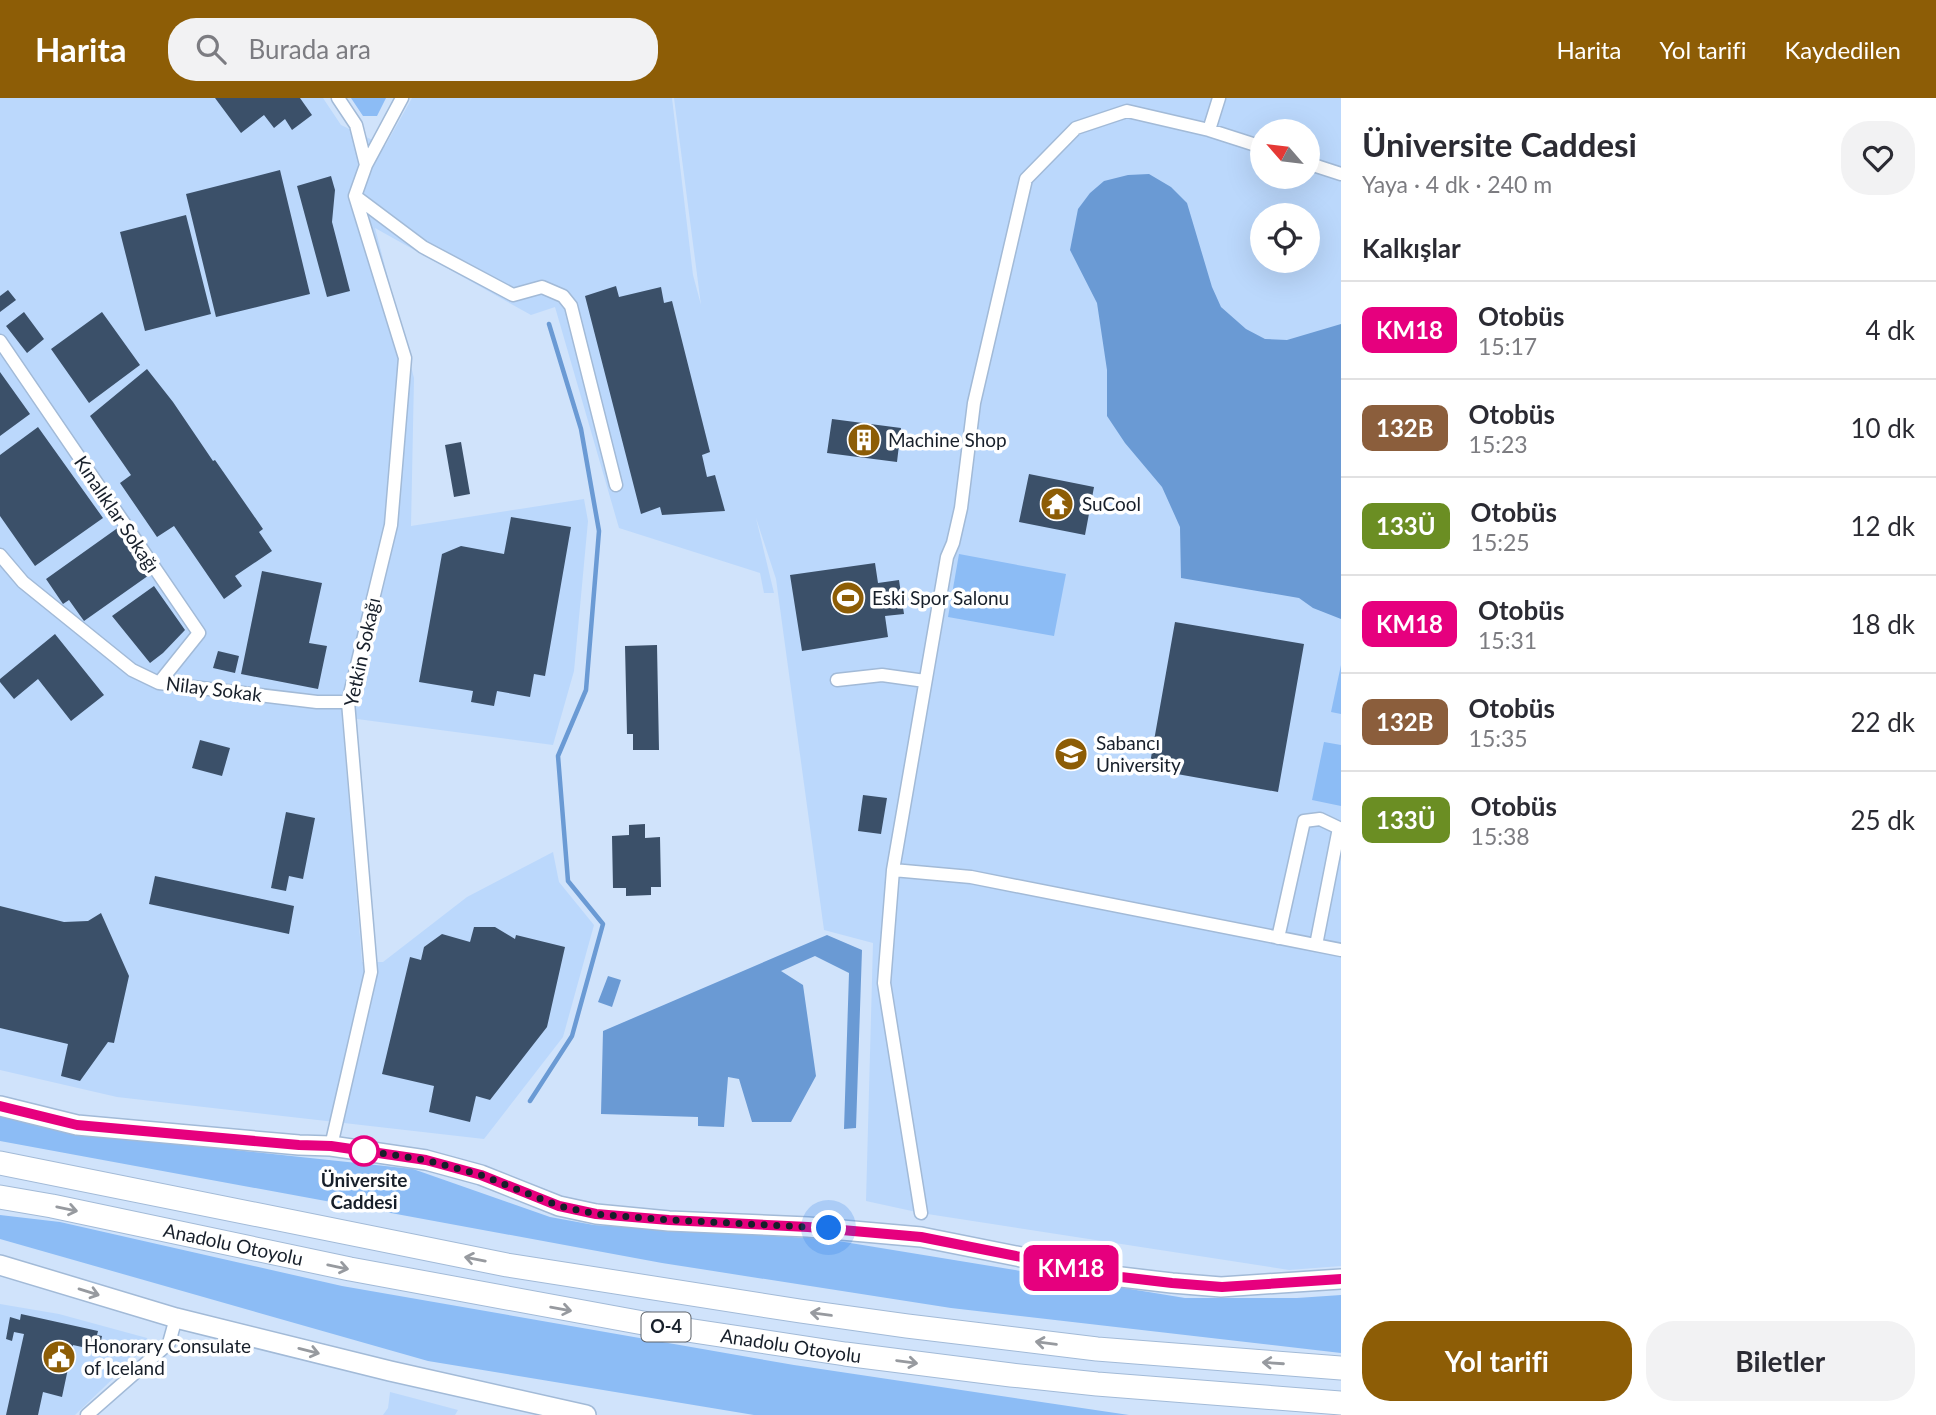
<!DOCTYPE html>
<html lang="tr">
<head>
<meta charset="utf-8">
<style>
	:root { --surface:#fff; --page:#f2f2f3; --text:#2b2b33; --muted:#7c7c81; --line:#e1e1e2; --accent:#8d5d06 }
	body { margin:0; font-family:Lato,sans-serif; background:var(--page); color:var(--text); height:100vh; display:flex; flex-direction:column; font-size:26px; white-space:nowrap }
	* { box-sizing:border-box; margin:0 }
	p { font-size:23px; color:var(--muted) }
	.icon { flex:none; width:38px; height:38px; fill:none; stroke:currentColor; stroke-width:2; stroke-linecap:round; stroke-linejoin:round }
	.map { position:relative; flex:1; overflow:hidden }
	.panel { display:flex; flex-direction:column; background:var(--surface); width:595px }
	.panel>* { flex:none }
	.badge { padding:0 14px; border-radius:10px; font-size:24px; line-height:46px }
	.needle { width:46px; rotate:298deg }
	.fabs { position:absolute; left:1250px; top:21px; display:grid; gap:14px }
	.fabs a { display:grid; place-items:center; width:70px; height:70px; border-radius:50%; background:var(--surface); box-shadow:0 7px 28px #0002; font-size:35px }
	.you { position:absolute; width:35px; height:35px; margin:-18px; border:5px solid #fff; border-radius:50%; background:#1a73e8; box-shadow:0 0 0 10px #1a73e833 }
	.map>.badge { position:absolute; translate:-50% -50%; box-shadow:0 0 0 4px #fff }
	h2 { padding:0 21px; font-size:26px; line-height:63px }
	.round { display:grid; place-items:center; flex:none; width:74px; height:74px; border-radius:28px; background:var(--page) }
	.head { display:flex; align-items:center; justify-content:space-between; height:119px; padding:0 21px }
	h1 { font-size:33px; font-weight:700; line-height:52px }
	.button { display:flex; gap:14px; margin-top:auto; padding:14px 21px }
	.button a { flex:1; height:80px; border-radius:28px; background:var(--accent); color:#fff; font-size:28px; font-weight:700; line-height:80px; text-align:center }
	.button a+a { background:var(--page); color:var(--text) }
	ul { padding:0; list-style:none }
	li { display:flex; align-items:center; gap:21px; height:98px; padding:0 21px; border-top:2px solid var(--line) }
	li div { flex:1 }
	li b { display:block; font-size:26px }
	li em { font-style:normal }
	li .badge { min-width:77px; font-weight:700; text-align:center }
	header { display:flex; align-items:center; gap:42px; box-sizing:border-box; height:98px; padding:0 35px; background:var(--accent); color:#fff }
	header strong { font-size:33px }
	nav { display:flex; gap:38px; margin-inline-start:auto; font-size:24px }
	.search { width:490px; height:63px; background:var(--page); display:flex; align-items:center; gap:18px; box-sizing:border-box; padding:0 24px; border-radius:28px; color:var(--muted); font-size:26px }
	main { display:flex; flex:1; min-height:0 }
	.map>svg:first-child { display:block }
	.built { fill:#bbd8fc; fill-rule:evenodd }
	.green { fill:#8cbcf5 }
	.water { fill:#6a9ad4 }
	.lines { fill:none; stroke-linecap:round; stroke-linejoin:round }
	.stream { stroke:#6a9ad4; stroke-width:4.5 }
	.building { fill:#3b5069 }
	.street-casing { stroke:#a2bad7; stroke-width:15 }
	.primary-casing { stroke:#a2bad7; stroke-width:22 }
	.highway-casing { stroke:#a2bad7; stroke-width:25 }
	.street { stroke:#fff; stroke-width:12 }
	.primary { stroke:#fff; stroke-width:19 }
	.highway { stroke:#fff; stroke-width:23 }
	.oneway { stroke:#979a9f }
	.line-casing { stroke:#fff; stroke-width:16 }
	.line { stroke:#e6007e; stroke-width:10 }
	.walk { stroke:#171f2a; stroke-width:7; stroke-dasharray:0 12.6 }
	.stop-dot { fill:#fff; stroke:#e6007e; stroke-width:3.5 }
	.labels { text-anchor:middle; stroke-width:7; stroke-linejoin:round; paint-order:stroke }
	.shield { fill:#fff; stroke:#5d626a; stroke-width:2 }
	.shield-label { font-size:18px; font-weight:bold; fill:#171f2a }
	.poi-label { font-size:19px; fill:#171f2a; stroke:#fff; text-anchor:start }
	.street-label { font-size:19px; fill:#171f2a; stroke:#fff }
	.stop-label { font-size:19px; font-weight:bold; fill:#171f2a; stroke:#fff }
</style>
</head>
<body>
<header>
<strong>Harita</strong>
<div class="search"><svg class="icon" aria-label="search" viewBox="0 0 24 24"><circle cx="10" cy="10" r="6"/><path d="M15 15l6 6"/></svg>Burada ara</div>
<nav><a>Harita</a><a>Yol tarifi</a><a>Kaydedilen</a></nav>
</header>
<main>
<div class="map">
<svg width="1341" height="1317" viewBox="0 0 1341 1317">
	<rect width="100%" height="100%" fill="#d0e3fb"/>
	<path class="built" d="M0,0H323L341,27L385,48L412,0H672L693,177L701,207L674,0H1341V1168L1289,1172L921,1115L866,1103L873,845L824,832L776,481L756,420L774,495H764L760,475L619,430L555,209L531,217L375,130L414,280L411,428L584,401L588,423L574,573L553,647L342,619L362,864H383L467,799L553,754L559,784L594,827L563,939L484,1041L117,999L0,972ZM1262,33H1307V79H1262ZM1262,117H1307V163H1262Z
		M0,1206L59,1216L147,1240L149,1246L75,1317H0Z
		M390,1294L413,1300L458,1312L455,1317H383L388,1310Z"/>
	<path class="green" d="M351,0H386L377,18H363Z
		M959,456L1066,476L1054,538L948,519Z
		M1341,567V616L1331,614Z
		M1324,644L1341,647V708L1312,702Z
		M0,1016L68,1034L413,1071L550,1119L594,1127L826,1141L1185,1200H1297L1341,1197V1255L951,1210L662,1165L0,1043Z
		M0,1117L60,1124L342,1188L794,1267L1129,1317H754L428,1263L0,1141Z"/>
	<path class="water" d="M1149,76L1171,89L1187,105L1212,189L1221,209L1246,231L1265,241L1287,242L1341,226V521L1313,510L1299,500L1181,480L1180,429L1162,389L1125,345L1107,318V272L1097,205L1070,152L1078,111L1090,95L1104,83L1128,77Z
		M827,837L862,852L856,1030L844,1031L849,875L815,858L781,873L803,887L816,978L791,1024H752L739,981L728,979L724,1029L698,1028V1019L601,1016L603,933Z
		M608,878L621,882L612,909L598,904Z"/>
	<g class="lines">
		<path class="stream" d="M530,1003L572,938L603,826L568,783L558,658L586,592L599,433L581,331L549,226"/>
	</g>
	<path class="building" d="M215,0H300L312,17L292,32L285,21L274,30L264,17L241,35Z
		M280,72L310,196L216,219L186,96Z
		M331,78L335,92L332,124L350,193L327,199L297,88Z
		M186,117L211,216L145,233L120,134Z
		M616,188L619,199L661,189L664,205L672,203L710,354L702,357L707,379L715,377L725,413L662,417L660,409L641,416L585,198Z
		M8,192L16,202L0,214V198Z
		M24,214L44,241L27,255L6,228Z
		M102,214L140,267L89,305L51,251Z
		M147,271L173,304L213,363L215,362L263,431L259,434L272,453L235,478L242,488L224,501L174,428L157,439L120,385L131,377L90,318Z
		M0,274L30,316L0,338Z
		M832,321L901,330L897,364L827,355Z
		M38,329L103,420L35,468L0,418V357Z
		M461,344L470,396L454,399L445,347Z
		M1029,376L1094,389L1085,437L1019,424Z
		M511,419L571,429L545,578L534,576L530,599L497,593L494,608L471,604L473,593L419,584L442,456L461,448L504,456Z
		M119,429L152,475L84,523L69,502L63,506L46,481Z
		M875,465L878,485L899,482L904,516L885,518L888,539L802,553L790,477Z
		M262,473L322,485L309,545L327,548L318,591L241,576Z
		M154,488L185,532L163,555L150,565L112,518Z
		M1175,524L1304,546L1278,694L1149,671Z
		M55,536L104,597L71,623L38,581L14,601L0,584V581Z
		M657,547L659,652H633V636H627L625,548Z
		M218,553L239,558L235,575L213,570Z
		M200,642L230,650L222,678L192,670Z
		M863,697L887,700L881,736L858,733Z
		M286,714L315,720L303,781L289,778L286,793L271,790Z
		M645,726V740L660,739L661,789H651V797L626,798V790H613L612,738L629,737V727Z
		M155,778L294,808L289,836L149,806Z
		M0,808L64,824L88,823L101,815L129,878L114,945L108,944L80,983L61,978L68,946L0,930Z
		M474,829H495L515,841L516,837L565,849L547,929L490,1002L476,998L470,1024L429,1014L434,988L382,976L410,859L421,862L424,849L442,836L470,844Z
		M21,1216L98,1233L97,1237L102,1238L100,1248L83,1245L82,1249L73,1247L62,1299L43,1294L38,1317H6L24,1236L14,1234L12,1243L6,1241L10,1219L20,1222Z"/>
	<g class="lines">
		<defs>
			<path id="street" d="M338,0L356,27L366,67
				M1209,32L1219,0
				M1307,65L1341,76
				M355,98L423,149L513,197L542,189L563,198L571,208L616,387
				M0,243L199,535L159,585
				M0,457L23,484L132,572L159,585L317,604H348
				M837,582L882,577L925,583
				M893,772L947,459L953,445L961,410L974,305L1026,81L1076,30L1127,13L1209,32L1262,49
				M1278,840L1304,723L1320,721L1339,730L1316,847
				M331,1048L371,874L348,604L391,427L405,260L355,98L366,67L402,0
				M921,1115L884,885L893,772L971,779L1341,852
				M87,1317L169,1245L176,1220"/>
			<path id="primary" d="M0,1008L77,1027L299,1047L331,1048L426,1062L481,1077L559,1108L596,1116L669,1123L808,1129L921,1139L1121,1179L1172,1185L1221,1189L1341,1181
				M0,1167L176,1220L390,1273L586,1317"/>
			<g id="highway">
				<path d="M0,1065L507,1167L800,1213L907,1228L1097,1251L1341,1270"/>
				<path id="s1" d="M0,1099L52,1108L350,1171L654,1227L845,1256L1011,1277L1097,1286L1341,1305"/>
			</g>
		</defs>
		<use href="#street" class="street-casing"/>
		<use href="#primary" class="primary-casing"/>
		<use href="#highway" class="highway-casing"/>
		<use href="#street" class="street"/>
		<use href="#primary" class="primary"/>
		<use href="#highway" class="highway"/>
	</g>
	<defs><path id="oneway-shaft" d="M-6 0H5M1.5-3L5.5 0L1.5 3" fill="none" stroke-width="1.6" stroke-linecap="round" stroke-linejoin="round" transform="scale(1.75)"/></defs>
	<g class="oneway">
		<use href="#oneway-shaft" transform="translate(67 1111) rotate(12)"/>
		<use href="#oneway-shaft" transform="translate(475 1161) rotate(-169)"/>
		<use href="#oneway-shaft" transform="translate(338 1169) rotate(12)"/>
		<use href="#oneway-shaft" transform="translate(89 1194) rotate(17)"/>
		<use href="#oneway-shaft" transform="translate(561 1211) rotate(10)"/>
		<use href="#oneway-shaft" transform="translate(821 1216) rotate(-172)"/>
		<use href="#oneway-shaft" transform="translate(1046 1245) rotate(-173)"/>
		<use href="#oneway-shaft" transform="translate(309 1253) rotate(14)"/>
		<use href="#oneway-shaft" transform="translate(907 1264) rotate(8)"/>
		<use href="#oneway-shaft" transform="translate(1273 1265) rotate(-176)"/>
	</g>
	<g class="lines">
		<defs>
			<path id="line" d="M0,1008L77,1027L299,1047L331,1048L426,1062L481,1077L559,1108L596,1116L669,1122L808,1129L921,1139L1121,1179L1172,1185L1222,1189L1341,1181"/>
		</defs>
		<use href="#line" class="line-casing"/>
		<use href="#line" class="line"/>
		<path class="walk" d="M364,1053L355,1051L426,1062L481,1077L559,1108L596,1116L669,1122L829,1130"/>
	</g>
	<defs>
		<symbol id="building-disc" viewBox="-11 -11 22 22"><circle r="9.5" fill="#8d5d06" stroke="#fff"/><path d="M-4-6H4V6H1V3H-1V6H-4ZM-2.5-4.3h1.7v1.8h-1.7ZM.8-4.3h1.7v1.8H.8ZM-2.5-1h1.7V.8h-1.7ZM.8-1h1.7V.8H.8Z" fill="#fff"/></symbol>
		<symbol id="temple-disc" viewBox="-11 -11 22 22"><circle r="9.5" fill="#8d5d06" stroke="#fff"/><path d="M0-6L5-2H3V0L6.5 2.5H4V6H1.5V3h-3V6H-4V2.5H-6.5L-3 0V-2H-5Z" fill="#fff"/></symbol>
		<symbol id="stadium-disc" viewBox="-11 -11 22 22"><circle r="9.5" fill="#8d5d06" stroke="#fff"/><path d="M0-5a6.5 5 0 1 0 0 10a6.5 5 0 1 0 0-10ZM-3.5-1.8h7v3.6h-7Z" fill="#fff"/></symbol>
		<symbol id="university-disc" viewBox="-11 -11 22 22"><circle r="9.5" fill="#8d5d06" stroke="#fff"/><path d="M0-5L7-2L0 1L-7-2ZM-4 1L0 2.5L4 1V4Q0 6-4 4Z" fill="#fff"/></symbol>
		<symbol id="civic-disc" viewBox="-11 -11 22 22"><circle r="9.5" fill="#8d5d06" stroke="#fff"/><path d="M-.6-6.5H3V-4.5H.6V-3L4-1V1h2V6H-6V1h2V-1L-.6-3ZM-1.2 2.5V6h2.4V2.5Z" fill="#fff"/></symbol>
	</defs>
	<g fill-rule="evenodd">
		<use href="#building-disc" x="845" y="323" width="38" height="38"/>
		<use href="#temple-disc" x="1038" y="387" width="38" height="38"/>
		<use href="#stadium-disc" x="829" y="481" width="38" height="38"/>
		<use href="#university-disc" x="1052" y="637" width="38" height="38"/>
		<use href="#civic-disc" x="40" y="1240" width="38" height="38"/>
	</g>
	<circle class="stop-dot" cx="364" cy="1053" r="14"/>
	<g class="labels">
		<rect class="shield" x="641.5" y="1214.5" width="49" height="29" rx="5"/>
		<g class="shield-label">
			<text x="666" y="1235">O-4</text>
		</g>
		<g class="poi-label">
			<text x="888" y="349">Machine Shop</text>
			<text x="1082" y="413">SuCool</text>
			<text x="872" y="507">Eski Spor Salonu</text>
			<text x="1096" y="652">Sabancı<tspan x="1096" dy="22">University</tspan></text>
			<text x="84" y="1255">Honorary Consulate<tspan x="84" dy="22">of Iceland</tspan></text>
		</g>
		<g class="street-label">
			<text transform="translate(117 416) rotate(56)" y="7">Kınalıklar Sokağı</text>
			<text transform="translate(362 554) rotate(-78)" y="7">Yetkin Sokağı</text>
			<text transform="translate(214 591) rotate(7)" y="7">Nilay Sokak</text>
			<text dy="7" stroke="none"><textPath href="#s1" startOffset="238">Anadolu Otoyolu</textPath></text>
			<text dy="7" stroke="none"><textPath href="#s1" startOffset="805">Anadolu Otoyolu</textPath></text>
		</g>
		<g class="stop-label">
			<text x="364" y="1089">Üniversite<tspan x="364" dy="22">Caddesi</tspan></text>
		</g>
	</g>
</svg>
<div class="fabs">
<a><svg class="needle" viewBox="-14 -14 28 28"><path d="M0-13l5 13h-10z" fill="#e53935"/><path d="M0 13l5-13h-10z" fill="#7c7c81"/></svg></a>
<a><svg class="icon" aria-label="locate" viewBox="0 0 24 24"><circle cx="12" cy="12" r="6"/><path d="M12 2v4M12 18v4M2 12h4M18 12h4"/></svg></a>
</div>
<div class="you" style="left:829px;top:1130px"></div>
<b class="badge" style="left:1071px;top:1170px;background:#e6007e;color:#fff">KM18</b>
</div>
<section class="panel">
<div class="head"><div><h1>Üniversite Caddesi</h1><p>Yaya · 4 dk · 240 m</p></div><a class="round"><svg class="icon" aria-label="heart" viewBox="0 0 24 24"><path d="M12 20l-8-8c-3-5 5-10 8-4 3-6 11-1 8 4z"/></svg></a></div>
<h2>Kalkışlar</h2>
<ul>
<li><span class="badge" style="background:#e6007e;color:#fff">KM18</span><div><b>Otobüs</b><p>15:17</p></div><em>4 dk</em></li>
<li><span class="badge" style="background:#8b5e3c;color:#fff">132B</span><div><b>Otobüs</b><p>15:23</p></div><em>10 dk</em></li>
<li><span class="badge" style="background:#6b8e23;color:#fff">133Ü</span><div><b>Otobüs</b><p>15:25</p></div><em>12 dk</em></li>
<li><span class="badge" style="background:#e6007e;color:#fff">KM18</span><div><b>Otobüs</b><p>15:31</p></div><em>18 dk</em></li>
<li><span class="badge" style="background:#8b5e3c;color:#fff">132B</span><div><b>Otobüs</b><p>15:35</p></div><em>22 dk</em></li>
<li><span class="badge" style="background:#6b8e23;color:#fff">133Ü</span><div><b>Otobüs</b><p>15:38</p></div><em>25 dk</em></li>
</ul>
<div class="button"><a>Yol tarifi</a><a>Biletler</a></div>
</section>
</main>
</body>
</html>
